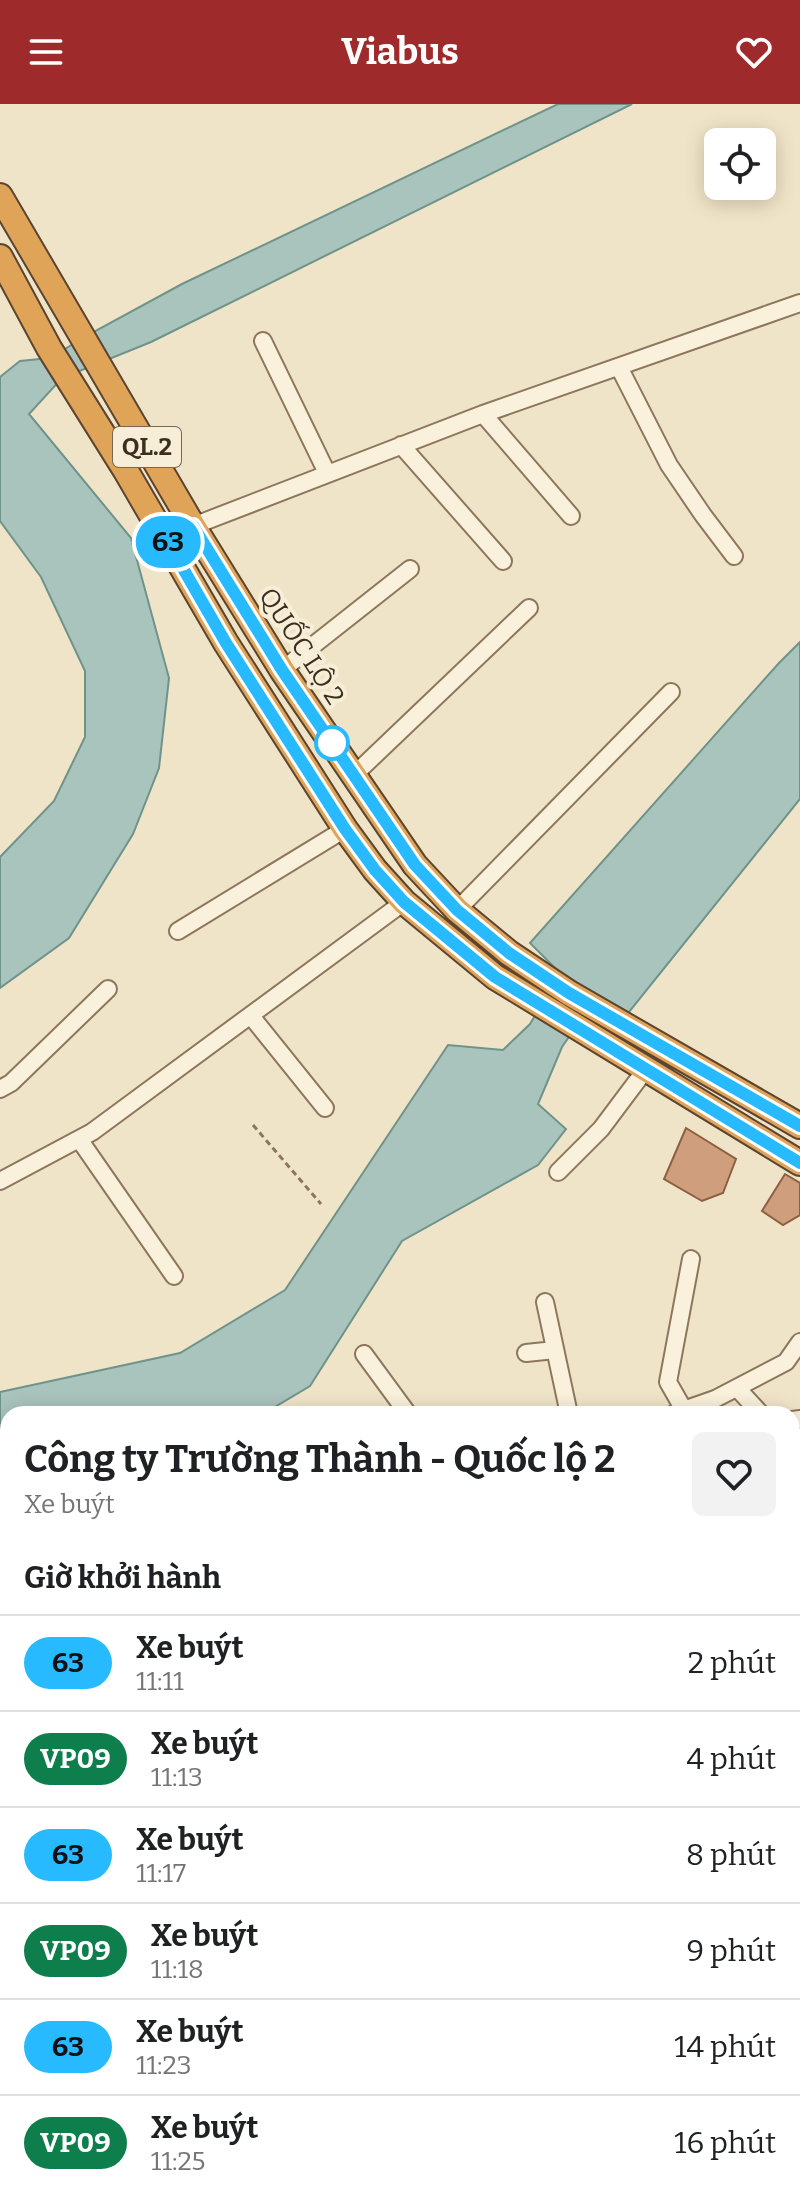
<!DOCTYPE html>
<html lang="vi">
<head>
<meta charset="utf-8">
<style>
	:root { --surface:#fff; --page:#f2f2f2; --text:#202124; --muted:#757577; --line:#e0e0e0; --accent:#9e2a2b }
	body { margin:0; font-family:Bitter,serif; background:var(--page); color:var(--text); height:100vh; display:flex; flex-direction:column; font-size:30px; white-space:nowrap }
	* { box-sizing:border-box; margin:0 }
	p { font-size:26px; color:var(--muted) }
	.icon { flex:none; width:44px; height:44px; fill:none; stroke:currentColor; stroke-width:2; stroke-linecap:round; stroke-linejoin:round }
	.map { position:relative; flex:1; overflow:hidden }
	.panel { position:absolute; left:0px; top:1302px; width:800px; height:800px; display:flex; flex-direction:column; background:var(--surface); border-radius:24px 24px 0 0; box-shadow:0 4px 20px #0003 }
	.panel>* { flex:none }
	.badge { padding:0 16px; border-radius:26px; font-size:28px; line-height:52px }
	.controls { position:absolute; left:704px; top:24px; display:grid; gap:16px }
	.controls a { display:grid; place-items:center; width:72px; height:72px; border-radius:12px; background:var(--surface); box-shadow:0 4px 20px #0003; font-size:40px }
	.map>.badge { position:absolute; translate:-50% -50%; box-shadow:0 0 0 4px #fff }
	h2 { padding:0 24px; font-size:30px; line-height:72px }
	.round { display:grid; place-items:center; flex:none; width:84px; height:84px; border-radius:12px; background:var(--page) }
	.head { display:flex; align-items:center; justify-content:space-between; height:136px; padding:0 24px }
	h1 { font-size:38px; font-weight:700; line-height:60px }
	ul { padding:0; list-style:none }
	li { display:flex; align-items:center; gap:24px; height:96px; padding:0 24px; border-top:2px solid var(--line) }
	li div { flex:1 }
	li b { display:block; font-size:30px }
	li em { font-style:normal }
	li .badge { min-width:88px; font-weight:700; text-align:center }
	header { display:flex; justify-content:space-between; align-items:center; height:104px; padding:0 24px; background:var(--accent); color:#fff; font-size:36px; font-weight:700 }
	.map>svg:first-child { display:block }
	.water { fill:#a9c4bc; stroke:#6f938a; stroke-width:2 }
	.building { fill:#cf9f7d; stroke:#8d5f41; stroke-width:2 }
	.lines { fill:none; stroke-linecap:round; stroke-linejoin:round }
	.minor-casing { stroke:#8d765c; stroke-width:20 }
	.highway-casing { stroke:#5b4430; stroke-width:28 }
	.path { stroke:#8d765c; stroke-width:3; stroke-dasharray:6 4; stroke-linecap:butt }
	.minor { stroke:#faf1dc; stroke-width:16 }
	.highway { stroke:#e0a458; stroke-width:24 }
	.line-casing { stroke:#fff; stroke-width:18 }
	.line { stroke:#27baff; stroke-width:12 }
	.stop-dot { fill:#fff; stroke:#27baff; stroke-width:4 }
	.labels { text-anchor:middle; stroke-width:8; stroke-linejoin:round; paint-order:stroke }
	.shield { fill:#f7eed8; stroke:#756857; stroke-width:2 }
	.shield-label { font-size:24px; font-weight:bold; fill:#3d2e20 }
	.street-label { font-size:26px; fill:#3d2e20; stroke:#f7eed8 }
</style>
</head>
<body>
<header><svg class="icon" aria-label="menu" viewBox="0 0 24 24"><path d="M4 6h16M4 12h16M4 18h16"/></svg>Viabus<svg class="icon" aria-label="heart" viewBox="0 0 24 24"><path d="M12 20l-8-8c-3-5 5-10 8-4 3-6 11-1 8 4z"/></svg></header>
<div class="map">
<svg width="800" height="2102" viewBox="0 0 800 2102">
	<rect width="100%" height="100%" fill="#f0e4c8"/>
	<path class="water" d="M558,0H632L151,238L62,274L29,310L131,434L169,574L159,664L133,730L69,834L0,884V753L54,697L85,633V567L41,473L0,417V273L20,257L50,254L86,232L182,180Z
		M800,538V695L625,913L595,895L562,943L538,1000L566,1025L538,1061L402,1137L310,1282L263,1310H8V1381L0,1382V1288L180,1249L285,1186L448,941L503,946L530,920L560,869L530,839L779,559Z"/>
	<path class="building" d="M686,1024L736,1055L723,1089L702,1097L664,1075Z
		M785,1070L800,1079V1111L783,1121L762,1107Z"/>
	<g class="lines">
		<defs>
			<path id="minor" d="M263,237L327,369
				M619,263L669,361L703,411L734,452
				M483,310L571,412
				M401,341L503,457
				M166,435L193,422L483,310L800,199
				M282,566L410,465
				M354,671L529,504
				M457,806L671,588
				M178,827L345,725
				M251,912L325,1004
				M0,985L11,979L108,885
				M79,1035L174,1172
				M558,1068L601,1025L646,965
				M0,1077L92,1028L404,798
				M545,1198L569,1310
				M526,1249L555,1246
				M364,1250L408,1310
				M737,1284L761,1310
				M684,1306L668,1278L691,1155
				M675,1309L715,1295L786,1258L800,1238
				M792,1316L800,1315
				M0,1452L8,1451
				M0,1613L8,1609
				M792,1670L800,1671
				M0,1709L8,1707
				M792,1927L800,1922
				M0,1947L8,1946
				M792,2035L800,2049
				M552,2094L554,2102"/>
			<path id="highway" d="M0,92L193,422L282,566L415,761L457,806L509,849L569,889L800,1022
				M0,153L49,244L126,367L226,539L345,725L375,766L404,798L495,873L800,1059"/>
		</defs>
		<use href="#minor" class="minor-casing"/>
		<use href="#highway" class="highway-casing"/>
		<path class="path" d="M253,1021L321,1100"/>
		<use href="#minor" class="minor"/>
		<use href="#highway" class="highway"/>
	</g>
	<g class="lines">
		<defs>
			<path id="line" d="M800,1022L569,889L509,849L457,806L415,761L282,566L193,422L166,435L226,539L345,725L375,766L404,798L495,873L800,1059"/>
		</defs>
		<use href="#line" class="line-casing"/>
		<use href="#line" class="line"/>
	</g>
	<circle class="stop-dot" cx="332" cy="639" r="16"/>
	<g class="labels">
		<rect class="shield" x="113" y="323" width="68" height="40" rx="6"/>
		<g class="shield-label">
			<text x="147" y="351">QL.2</text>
		</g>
		<g class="street-label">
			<text transform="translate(302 542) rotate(57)" y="9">QUỐC LỘ 2</text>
		</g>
	</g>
</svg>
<div class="controls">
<a><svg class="icon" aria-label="locate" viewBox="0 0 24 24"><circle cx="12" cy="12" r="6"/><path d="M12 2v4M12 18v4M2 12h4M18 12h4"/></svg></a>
</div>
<b class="badge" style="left:168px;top:438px;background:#27baff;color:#111">63</b>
<section class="panel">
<div class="head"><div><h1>Công ty Trường Thành - Quốc lộ 2</h1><p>Xe buýt</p></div><a class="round"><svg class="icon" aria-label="heart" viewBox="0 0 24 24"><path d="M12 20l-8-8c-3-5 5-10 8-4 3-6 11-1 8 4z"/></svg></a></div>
<h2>Giờ khởi hành</h2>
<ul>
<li><span class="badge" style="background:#27baff;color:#111">63</span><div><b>Xe buýt</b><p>11:11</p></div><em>2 phút</em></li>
<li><span class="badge" style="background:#0e7e4c;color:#fff">VP09</span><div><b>Xe buýt</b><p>11:13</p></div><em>4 phút</em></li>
<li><span class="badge" style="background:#27baff;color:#111">63</span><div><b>Xe buýt</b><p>11:17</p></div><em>8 phút</em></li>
<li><span class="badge" style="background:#0e7e4c;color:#fff">VP09</span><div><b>Xe buýt</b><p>11:18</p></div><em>9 phút</em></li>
<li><span class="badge" style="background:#27baff;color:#111">63</span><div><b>Xe buýt</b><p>11:23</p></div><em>14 phút</em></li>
<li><span class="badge" style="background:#0e7e4c;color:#fff">VP09</span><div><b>Xe buýt</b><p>11:25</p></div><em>16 phút</em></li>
</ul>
</section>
</div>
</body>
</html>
